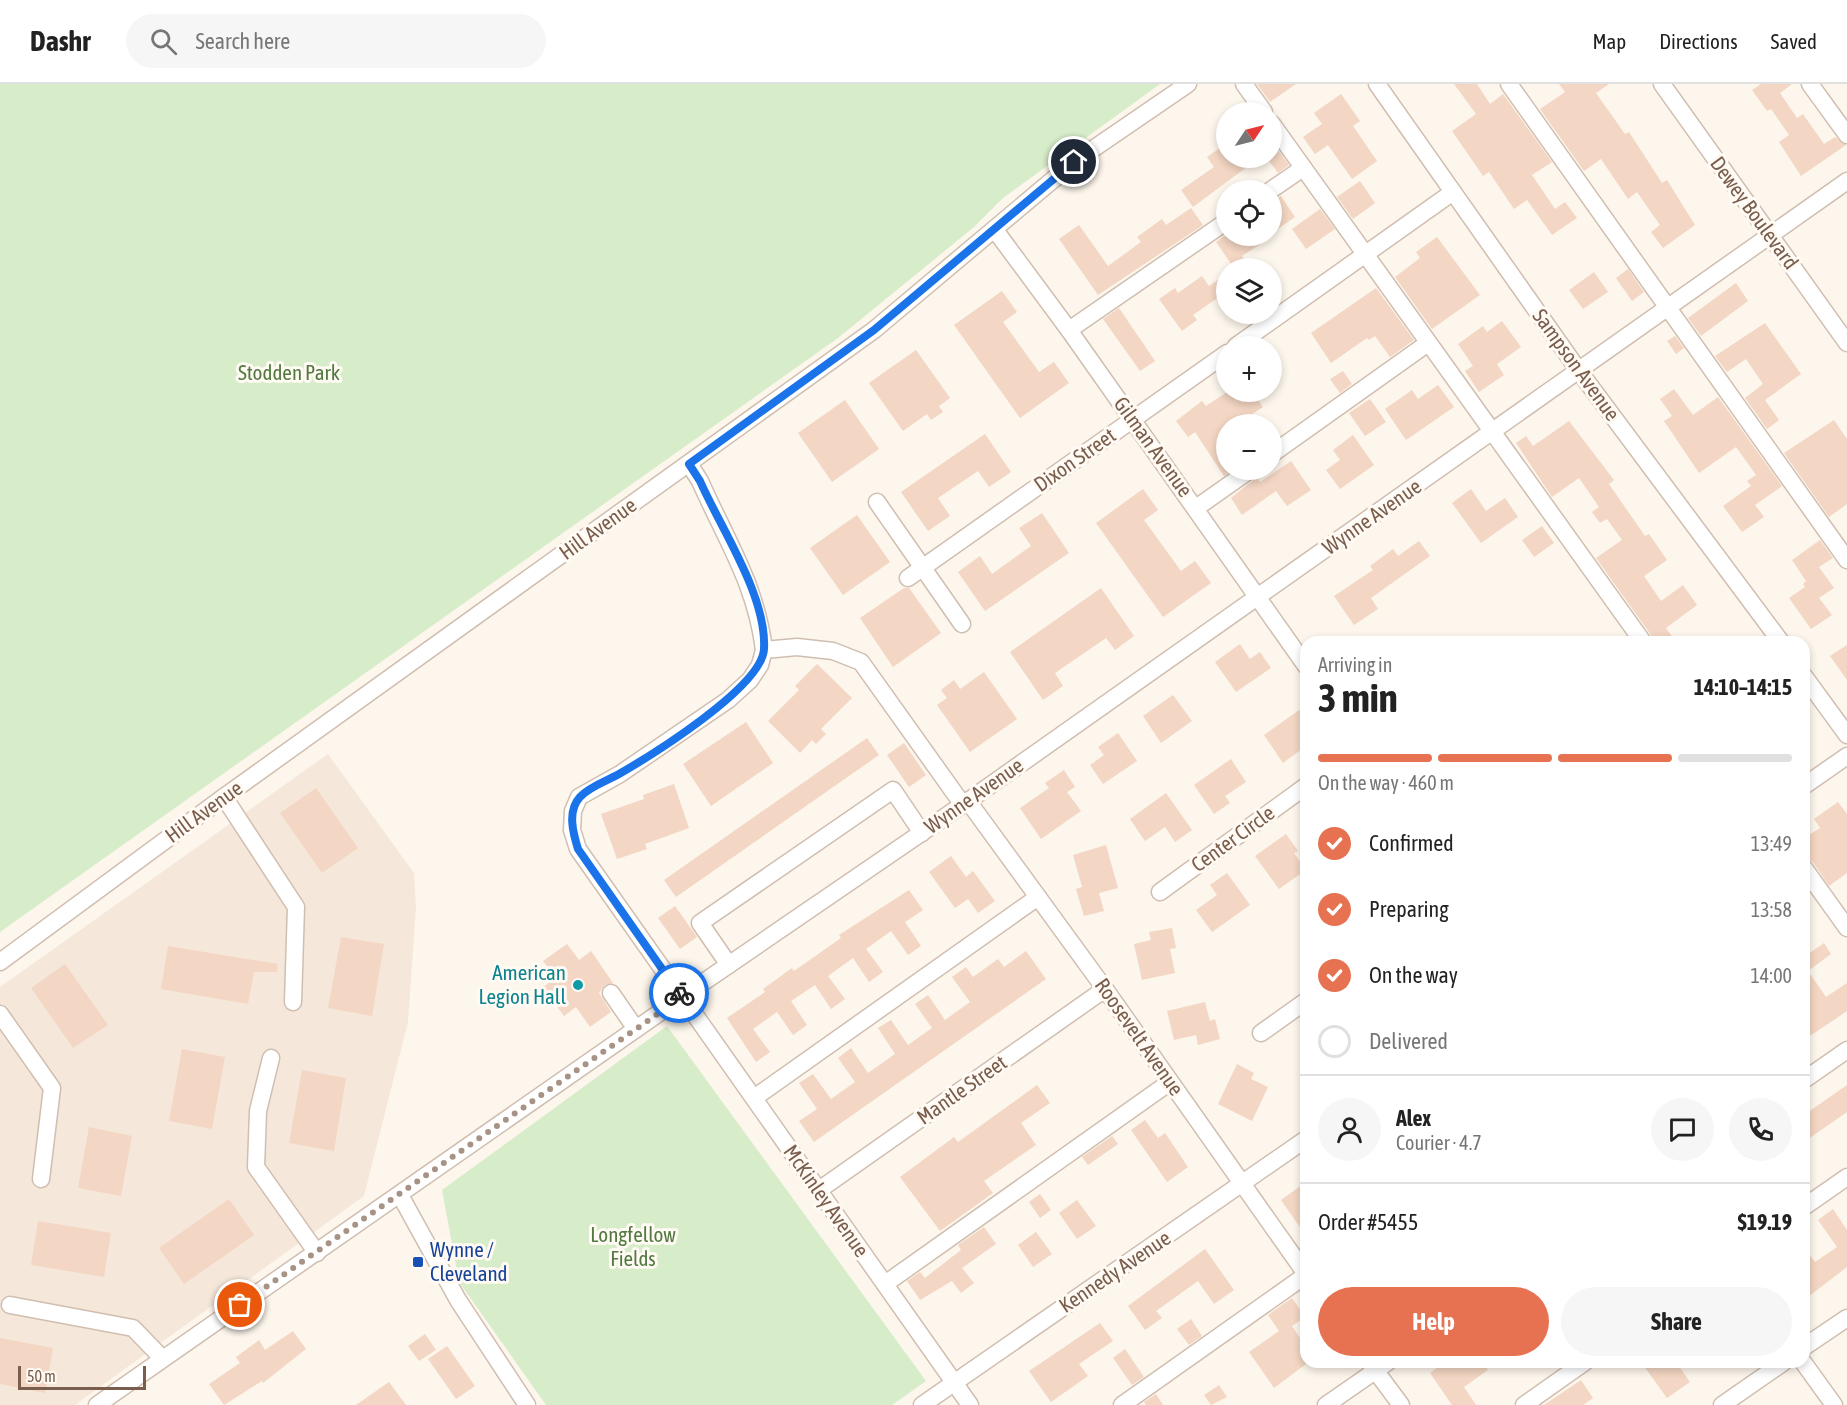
<!DOCTYPE html>
<html lang="en">
<head>
<meta charset="utf-8">
<style>
  body { margin:0; font-family:"Asap Condensed",sans-serif; background:#f6f6f6; color:#222; height:100vh; display:flex; flex-direction:column; font-size:22px; white-space:nowrap }
  * { box-sizing:border-box; margin:0 }
  p { font-size:20px; color:#767676 }
  .icon { flex:none; width:33px; height:33px; fill:none; stroke:currentColor; stroke-width:2; stroke-linecap:round; stroke-linejoin:round }
  .map { position:relative; flex:1; overflow:hidden }
  .drawer { position:absolute; left:1300px; top:552px; width:510px; height:732px; display:flex; flex-direction:column; background:#fff; border-radius:18px; box-shadow:0 3px 9px #0003 }
  .drawer>* { flex:none }
  .needle { width:39px; rotate:55deg }
  .buttons { position:absolute; left:1216px; top:18px; display:grid; gap:12px }
  .buttons a { display:grid; place-items:center; width:66px; height:66px; border-radius:50%; background:#fff; box-shadow:0 3px 9px #0003; font-size:30px }
  .scale { position:absolute; left:18px; bottom:15px; width:128px; box-sizing:border-box; padding-left:6px; border:3px solid #795d4d; border-top:0; font-size:16px; line-height:21px; white-space:nowrap; color:#795d4d; -webkit-text-stroke:4px #fffaf3; paint-order:stroke }
  .pin { position:absolute; display:grid; place-items:center; width:51px; height:51px; color:#fff; margin:-26px; border:3px solid #fff; border-radius:50%; box-shadow:0 2px 6px #0007 }
  .courier { position:absolute; display:grid; place-items:center; width:60px; height:60px; margin:-30px; border:4px solid #1a73e8; border-radius:50%; background:#fff; color:#222; box-shadow:0 2px 8px #0007 }
  .headline em { font-style:normal; font-weight:700 }
  .headline div { display:flex; flex-direction:column-reverse }
  .headline { display:flex; align-items:center; justify-content:space-between; height:102px; padding:0 18px }
  h1 { font-size:39px; font-weight:700; line-height:45px }
  .bar { display:grid; grid-template-columns:repeat(4,1fr); gap:9px 6px; align-content:center; height:72px; padding:0 18px }
  .bar i { height:8px; border-radius:4px; background:#e0e0e0 }
  .bar .active { background:#e67252 }
  .bar p { grid-column:span 4 }
  .line { display:flex; align-items:center; gap:15px; padding:0 18px; border-top:2px solid #e0e0e0 }
  .line div { flex:1 }
  .round { display:grid; place-items:center; flex:none; width:63px; height:63px; border-radius:32px; background:#f6f6f6 }
  ol { padding:0 18px; list-style:none }
  li { display:flex; align-items:center; gap:18px; height:66px }
  li p { margin-inline-start:auto }
  li .icon { padding:6px; border-radius:50%; background:#e67252; color:#fff; stroke-width:4 }
  li:last-child { color:#767676 }
  li i { width:33px; height:33px; border:3px solid #e0e0e0; border-radius:50% }
  .action { display:flex; gap:12px; margin-top:auto; padding:12px 18px }
  .action a { flex:1; height:69px; border-radius:36px; background:#e67252; color:#fff; font-size:24px; font-weight:700; line-height:69px; text-align:center }
  .action a+a { background:#f6f6f6; color:#222 }
  header { display:flex; align-items:center; gap:36px; box-sizing:border-box; height:84px; padding:0 30px; background:#fff; border-bottom:2px solid #e0e0e0 }
  header strong { font-size:28px }
  nav { display:flex; gap:33px; margin-inline-start:auto; font-size:21px }
  .search { width:420px; height:54px; background:#f6f6f6; display:flex; align-items:center; gap:15px; box-sizing:border-box; padding:0 21px; border-radius:33px; color:#767676; font-size:22px }
  .map>svg:first-child { display:block }
  .residential { fill:#f5e8da }
  .green { fill:#d7ecc9 }
  .building { fill:#f3d6c3 }
  .lines { fill:none; stroke-linecap:round; stroke-linejoin:round }
  .minor-casing { stroke:#d0beb0; stroke-width:19 }
  .minor { stroke:#fff; stroke-width:16 }
  .done { stroke:#a79385; stroke-width:6; stroke-dasharray:0 10.8 }
  .route { stroke:#1a73e8; stroke-width:8 }
  .culture-dot { fill:#0f9aa8; stroke:#fffaf3; stroke-width:2 }
  .transit-dot { fill:#1a4fb4; stroke:#fffaf3; stroke-width:2 }
  .labels { text-anchor:middle; stroke-width:6; stroke-linejoin:round; paint-order:stroke }
  .street-label { font-size:21px; fill:#795d4d; stroke:#fffaf3 }
  .park-label { font-size:21px; fill:#527941; stroke:#fffaf3 }
  .culture-label { font-size:21px; fill:#0d838f; stroke:#fffaf3; text-anchor:end }
  .transit-label { font-size:21px; fill:#164399; stroke:#fffaf3; text-anchor:start }
</style>
</head>
<body>
<header>
<strong>Dashr</strong>
<div class="search"><svg class="icon" aria-label="search" viewBox="0 0 24 24"><circle cx="10" cy="10" r="6"/><path d="M15 15l6 6"/></svg>Search here</div>
<nav><a>Map</a><a>Directions</a><a>Saved</a></nav>
</header>
<div class="map">
<svg width="1847" height="1321" viewBox="0 0 1847 1321">
  <rect width="100%" height="100%" fill="#fdf6ec"/>
  <polygon class="residential" points="328,670 414,789 416,823 408,938 364,1112 75,1321 0,1321 0,903"/>
  <g class="green">
    <polygon points="0,0 1160,0 1003,114 974,143 838,254 0,848"/>
    <polygon points="667,942 926,1297 892,1321 546,1321 459,1198 442,1106"/>
  </g>
  <g class="building">
    <polygon points="1257,0 1296,0 1270,18"/>
    <polygon points="1454,0 1477,0 1490,20 1503,10 1552,78 1532,91 1555,125 1565,118 1577,134 1552,151 1527,116 1514,125 1489,88 1483,92 1452,47 1476,30"/>
    <polygon points="1559,0 1609,0 1596,9 1625,50 1629,48 1662,99 1667,96 1695,141 1663,164 1651,148 1660,141 1637,108 1628,115 1601,75 1584,87 1540,25 1565,8"/>
    <polygon points="1761,0 1792,0 1780,9 1797,34 1803,30 1824,60 1835,53 1846,61 1801,92 1779,58 1789,51 1771,25 1767,27 1752,6"/>
    <polygon points="1341,10 1360,37 1353,42 1377,77 1352,95 1328,61 1315,70 1303,53 1322,40 1314,29"/>
    <polygon points="1227,59 1227,74 1259,74 1193,123 1181,106 1214,83 1207,73"/>
    <polygon points="1278,66 1289,81 1278,89 1267,74 1272,74"/>
    <polygon points="1360,97 1375,119 1353,135 1337,113"/>
    <polygon points="1281,112 1295,133 1272,149 1272,118"/>
    <polygon points="1191,124 1203,141 1098,211 1059,155 1079,141 1108,182 1141,158 1137,153 1162,135 1166,141"/>
    <polygon points="1320,125 1335,145 1306,165 1292,145"/>
    <polygon points="1224,152 1273,152 1242,172 1246,179 1238,184 1234,184 1216,158"/>
    <polygon points="1437,153 1480,211 1432,245 1395,193 1420,174 1416,168"/>
    <polygon points="1628,185 1644,208 1632,217 1616,194"/>
    <polygon points="1594,188 1608,208 1583,225 1569,206"/>
    <polygon points="1202,192 1209,202 1218,196 1226,208 1193,231 1197,236 1182,247 1159,215 1175,204 1178,209"/>
    <polygon points="1736,199 1748,217 1701,252 1688,234"/>
    <polygon points="1376,204 1414,256 1390,273 1375,252 1369,256 1367,254 1331,279 1311,249"/>
    <polygon points="1002,207 1017,228 1003,238 1039,288 1054,278 1069,299 1020,334 954,241"/>
    <polygon points="1119,224 1155,277 1140,287 1103,235"/>
    <polygon points="1502,237 1521,263 1497,280 1504,291 1479,308 1465,287 1473,282 1458,260 1483,242 1487,248"/>
    <polygon points="1765,239 1801,290 1765,316 1779,336 1767,345 1745,314 1763,300 1746,275 1727,288 1715,272"/>
    <polygon points="1675,252 1684,264 1676,270 1667,257"/>
    <polygon points="916,266 950,314 939,322 943,328 931,336 927,330 903,347 869,299"/>
    <polygon points="1343,287 1352,300 1340,309 1330,295"/>
    <polygon points="1438,301 1454,323 1406,356 1385,325 1412,306 1418,315"/>
    <polygon points="1674,305 1693,331 1718,313 1782,402 1755,421 1764,433 1742,448 1723,422 1751,402 1747,397 1756,391 1736,363 1699,389 1664,337 1672,332 1660,315"/>
    <polygon points="1227,308 1252,308 1263,323 1237,340 1227,340 1227,386 1232,386 1224,392 1195,348 1188,353 1176,337 1202,317 1206,322"/>
    <polygon points="1370,315 1386,338 1365,352 1349,329"/>
    <polygon points="845,316 879,365 832,398 798,349"/>
    <polygon points="1834,336 1847,355 1847,420 1829,433 1784,369"/>
    <polygon points="1569,337 1614,396 1609,400 1645,452 1649,450 1667,476 1644,492 1661,517 1683,501 1697,521 1666,544 1676,558 1656,558 1596,474 1622,456 1607,435 1600,439 1592,428 1599,423 1579,394 1552,413 1516,359 1526,352 1533,362"/>
    <polygon points="985,350 1011,388 989,403 978,387 938,414 950,432 928,447 901,408"/>
    <polygon points="1353,351 1374,381 1340,405 1326,386 1340,376 1333,366"/>
    <polygon points="1291,377 1311,406 1287,422 1276,407 1242,431 1231,414 1257,393 1260,398"/>
    <polygon points="1143,405 1158,426 1144,436 1181,487 1195,477 1211,499 1163,533 1096,439"/>
    <polygon points="1471,405 1486,427 1505,414 1518,433 1481,459 1452,419"/>
    <polygon points="1042,429 1069,469 985,527 958,488 980,472 992,490 1031,462 1019,444"/>
    <polygon points="857,431 890,478 843,511 810,464"/>
    <polygon points="1542,442 1554,459 1534,473 1522,456"/>
    <polygon points="1820,456 1833,474 1819,483 1834,504 1819,514 1832,531 1811,545 1789,514 1805,503 1803,500 1806,497 1792,476"/>
    <polygon points="1419,457 1430,472 1371,514 1378,525 1354,541 1334,512 1373,486 1370,482 1393,465 1398,472"/>
    <polygon points="904,504 909,504 941,549 893,583 860,534"/>
    <polygon points="1101,504 1134,552 1115,566 1106,554 1055,589 1063,602 1043,616 1010,568"/>
    <polygon points="1240,560 1250,575 1260,568 1271,584 1236,608 1215,578"/>
    <polygon points="1847,561 1847,596 1830,572"/>
    <polygon points="817,580 852,614 821,645 826,650 816,660 812,656 800,669 768,637 799,606 795,602"/>
    <polygon points="984,588 1017,635 970,668 937,621 947,614 941,606 954,596 960,605"/>
    <polygon points="1173,611 1192,637 1161,659 1143,632"/>
    <polygon points="1299,626 1306,637 1306,662 1283,679 1264,651"/>
    <polygon points="746,638 773,679 711,722 683,680"/>
    <polygon points="1118,649 1137,677 1103,700 1090,681 1104,671 1098,663"/>
    <polygon points="867,654 879,671 676,813 664,796"/>
    <polygon points="904,659 926,691 909,703 887,671"/>
    <polygon points="1231,675 1246,698 1225,712 1230,719 1214,730 1194,701"/>
    <polygon points="1064,686 1075,703 1067,708 1081,727 1041,755 1020,724 1049,704 1045,699"/>
    <polygon points="674,700 689,744 645,760 647,765 617,775 601,730 644,715 643,711"/>
    <polygon points="316,704 358,764 322,789 280,729"/>
    <polygon points="1166,709 1192,746 1175,758 1165,743 1145,757 1130,735"/>
    <polygon points="1838,718 1847,730 1847,789 1829,802 1813,778 1804,774 1804,754 1820,744 1814,735"/>
    <polygon points="1286,750 1298,767 1294,769 1306,786 1279,805 1255,772"/>
    <polygon points="1106,761 1118,804 1099,809 1104,827 1084,832 1076,805 1082,803 1073,771"/>
    <polygon points="951,772 966,793 973,787 995,817 978,829 968,815 955,824 929,788"/>
    <polygon points="1227,789 1250,821 1212,848 1196,826 1217,811 1210,801"/>
    <polygon points="909,806 923,826 905,838 921,862 908,871 891,847 866,865 883,888 869,898 853,874 828,892 845,915 831,925 815,901 791,917 807,941 793,951 777,928 753,945 770,968 756,978 727,934 765,908 763,905 792,884 794,887 841,854 839,851"/>
    <polygon points="675,822 697,853 680,865 658,834"/>
    <polygon points="1172,844 1176,864 1170,865 1175,889 1142,896 1134,860 1151,856 1149,848"/>
    <polygon points="341,853 384,860 372,932 328,924"/>
    <polygon points="1824,859 1831,870 1808,887 1826,913 1847,899 1847,927 1804,956 1804,873"/>
    <polygon points="567,860 579,876 591,867 613,899 605,901 599,909 611,928 590,943 576,923 564,932 543,903 556,894 543,877"/>
    <polygon points="168,862 278,880 277,888 254,888 248,920 161,905"/>
    <polygon points="1026,867 1046,895 814,1058 799,1037 817,1025 799,999 813,990 831,1015 855,998 838,974 851,964 868,989 895,970 878,944 891,936 908,961 932,944 915,920 928,911 945,936 970,918 952,893 966,883 973,893 998,875 1004,883"/>
    <polygon points="65,880 108,941 73,964 31,904"/>
    <polygon points="1205,918 1210,937 1215,935 1220,955 1198,961 1196,951 1174,956 1167,927"/>
    <polygon points="182,965 225,973 212,1045 169,1037"/>
    <polygon points="1237,980 1254,989 1251,995 1268,1003 1252,1037 1218,1020"/>
    <polygon points="302,986 346,994 334,1067 289,1059"/>
    <polygon points="1037,1001 1050,1019 1021,1039 1036,1061 984,1097 993,1109 940,1147 900,1093 954,1053 958,1058"/>
    <polygon points="1847,1001 1847,1028 1804,1058 1804,1031"/>
    <polygon points="1145,1036 1158,1054 1165,1049 1188,1083 1167,1098 1131,1046"/>
    <polygon points="89,1043 132,1052 121,1112 78,1104"/>
    <polygon points="1112,1052 1118,1060 1088,1081 1082,1073"/>
    <polygon points="1306,1098 1306,1152 1281,1116"/>
    <polygon points="1040,1110 1051,1126 1040,1134 1029,1118"/>
    <polygon points="229,1115 254,1151 184,1200 159,1164"/>
    <polygon points="1077,1116 1096,1142 1077,1155 1059,1129"/>
    <polygon points="1833,1125 1847,1146 1847,1183 1804,1216 1804,1163 1815,1178 1837,1163 1818,1136"/>
    <polygon points="38,1137 111,1149 104,1193 31,1181"/>
    <polygon points="984,1143 996,1160 962,1184 974,1199 961,1209 952,1197 920,1216 907,1197 920,1188 925,1194 961,1166 958,1161"/>
    <polygon points="1036,1148 1052,1170 1033,1183 1018,1161"/>
    <polygon points="1205,1165 1234,1206 1214,1220 1198,1197 1156,1227 1162,1234 1145,1246 1128,1222"/>
    <polygon points="1292,1214 1305,1233 1292,1242 1306,1263 1306,1280 1274,1304 1249,1268 1279,1247 1268,1231"/>
    <polygon points="1191,1235 1202,1252 1189,1261 1177,1245"/>
    <polygon points="1100,1239 1113,1257 1079,1280 1088,1292 1051,1318 1029,1287"/>
    <polygon points="293,1247 306,1265 263,1299 262,1297 224,1321 209,1300 240,1279 236,1273 259,1256 265,1266"/>
    <polygon points="425,1250 436,1266 419,1277 408,1262"/>
    <polygon points="0,1254 53,1264 45,1309 0,1300"/>
    <polygon points="447,1262 475,1302 456,1315 428,1275"/>
    <polygon points="1125,1265 1144,1293 1132,1301 1113,1274"/>
    <polygon points="1445,1278 1482,1278 1488,1286 1464,1303 1476,1321 1452,1321 1430,1289"/>
    <polygon points="1641,1278 1676,1278 1690,1298 1667,1314"/>
    <polygon points="1581,1296 1593,1314 1583,1321 1544,1321"/>
    <polygon points="389,1298 406,1321 356,1321"/>
    <polygon points="1219,1301 1227,1313 1211,1321 1204,1311"/>
    <polygon points="1156,1310 1163,1321 1146,1321 1144,1318"/>
  </g>
  <g class="lines">
    <defs>
      <g id="minor">
        <polyline points="1244,0 1264,28"/>
        <polyline points="1377,0 1579,287 1781,558"/>
        <polyline points="1509,0 1847,476"/>
        <polyline points="1662,0 1847,259"/>
        <polyline points="1810,0 1847,51"/>
        <polyline points="1272,40 1643,558"/>
        <polyline points="1271,106 1303,84"/>
        <polyline points="995,146 1069,246 1306,582"/>
        <polyline points="1069,246 1227,137"/>
        <polyline points="1236,262 1453,108"/>
        <polyline points="1272,370 1428,259"/>
        <path d="M689,380L700,397C726,456 756,500 764,566"/>
        <polyline points="877,418 962,540"/>
        <polyline points="1196,424 1250,386"/>
        <polyline points="908,494 1227,269"/>
        <polyline points="1804,592 1847,651"/>
        <polyline points="1804,702 1847,672"/>
        <polyline points="224,713 296,823 293,918"/>
        <polyline points="968,717 1105,905 1306,1190"/>
        <polyline points="963,721 861,578 833,567 797,563 764,566 760,581 750,596 728,616 620,690 579,713 573,727 572,746 578,765 970,1321"/>
        <polyline points="1804,784 1847,844"/>
        <polyline points="1160,808 1306,702"/>
        <polyline points="0,878 224,713 874,246 1074,78 1188,0"/>
        <polyline points="729,881 700,839 893,706 922,749"/>
        <polyline points="611,909 636,945"/>
        <polyline points="0,930 52,1004 41,1095"/>
        <polyline points="1261,949 1306,917"/>
        <polyline points="271,974 258,1027 256,1083 317,1169"/>
        <polyline points="1804,996 1847,966"/>
        <polyline points="754,1014 1038,813"/>
        <polyline points="819,1106 1105,905"/>
        <polyline points="400,1111 458,1216 527,1321"/>
        <polyline points="1804,1123 1847,1093"/>
        <polyline points="885,1200 1170,998"/>
        <polyline points="10,1221 133,1244 162,1274"/>
        <polyline points="1804,1263 1847,1234"/>
        <polyline points="1369,1278 1401,1321"/>
        <polyline points="1803,1278 1834,1321"/>
        <polyline points="97,1321 692,906 968,717 1847,97"/>
        <polyline points="922,1321 1306,1055"/>
        <polyline points="1122,1321 1306,1191"/>
        <polyline points="1326,1321 1388,1278"/>
        <polyline points="1524,1321 1585,1278"/>
        <polyline points="1722,1321 1784,1278"/>
      </g>
    </defs>
    <use href="#minor" class="minor-casing"/>
    <use href="#minor" class="minor"/>
  </g>
  <g class="lines">
    <polyline class="done" points="240,1221 682,913 679,909"/>
    <path class="route" d="M679,909L578,765C573,749 567,727 580,713C590,702 607,697 619,690C652,671 762,603 764,565C767,512 721,445 700,397L689,380L874,246L1074,78"/>
  </g>
  <circle class="culture-dot" cx="578" cy="901" r="6"/>
  <rect class="transit-dot" x="412" y="1172" width="12" height="12" rx="3"/>
  <g class="labels">
    <g class="street-label">
      <text transform="translate(1754 129) rotate(54)" y="7">Dewey Boulevard</text>
      <text transform="translate(1576 281) rotate(54)" y="7">Sampson Avenue</text>
      <text transform="translate(1153 363) rotate(54)" y="7">Gilman Avenue</text>
      <text transform="translate(1075 376) rotate(-35)" y="7">Dixon Street</text>
      <text transform="translate(1372 433) rotate(-35)" y="7">Wynne Avenue</text>
      <text transform="translate(598 445) rotate(-36)" y="7">Hill Avenue</text>
      <text transform="translate(974 712) rotate(-35)" y="7">Wynne Avenue</text>
      <text transform="translate(204 728) rotate(-36)" y="7">Hill Avenue</text>
      <text transform="translate(1233 755) rotate(-36)" y="7">Center Circle</text>
      <text transform="translate(1139 953) rotate(55)" y="7">Roosevelt Avenue</text>
      <text transform="translate(962 1006) rotate(-35)" y="7">Mantle Street</text>
      <text transform="translate(826 1117) rotate(55)" y="7">McKinley Avenue</text>
      <text transform="translate(1115 1188) rotate(-34)" y="7">Kennedy Avenue</text>
    </g>
    <g class="park-label">
      <text x="289" y="296">Stodden Park</text>
      <text x="633" y="1158">Longfellow<tspan x="633" dy="24">Fields</tspan></text>
    </g>
    <g class="culture-label">
      <text x="566" y="896">American<tspan x="566" dy="24">Legion Hall</tspan></text>
    </g>
    <g class="transit-label">
      <text x="430" y="1173">Wynne /<tspan x="430" dy="24">Cleveland</tspan></text>
    </g>
  </g>
</svg>
<div class="buttons">
<a><svg class="needle" viewBox="-14 -14 28 28"><path d="M0-13l5 13h-10z" fill="#e53935"/><path d="M0 13l5-13h-10z" fill="#767676"/></svg></a>
<a><svg class="icon" aria-label="locate" viewBox="0 0 24 24"><circle cx="12" cy="12" r="6"/><path d="M12 2v4M12 18v4M2 12h4M18 12h4"/></svg></a>
<a><svg class="icon" aria-label="layers" viewBox="0 0 24 24"><path d="M12 4l9 5-9 5-9-5zM3 14l9 5 9-5"/></svg></a>
<a>+</a>
<a>−</a>
</div>
<div class="scale">50 m</div>
<div class="pin" style="left:240px;top:1221px;background:#ea580c"><svg class="icon" aria-label="bag" viewBox="0 0 24 24"><path d="M5 8h14l-1 12H6zM9 8a3 3 0 0 1 6 0"/></svg></div>
<div class="pin" style="left:1074px;top:78px;background:#1f2937"><svg class="icon" aria-label="home" viewBox="0 0 24 24"><path d="M3 11l9-7 9 7M6 9v11h12V9"/></svg></div>
<div class="courier" style="left:679px;top:909px"><svg class="icon" aria-label="bike" viewBox="0 0 24 24"><circle cx="6" cy="16" r="4"/><circle cx="18" cy="16" r="4"/><path d="M6 16l4-8h5l3 8M10 8l3 8H6M13 5h3"/></svg></div>
<section class="drawer">
<div class="headline"><div><h1>3 min</h1><p>Arriving in</p></div><em>14:10–14:15</em></div>
<div class="bar"><i class="active"></i><i class="active"></i><i class="active"></i><i></i><p>On the way · 460 m</p></div>
<ol>
<li><svg class="icon" aria-label="check" viewBox="0 0 24 24"><path d="M5 12l5 5 9-10"/></svg>Confirmed<p>13:49</p></li>
<li><svg class="icon" aria-label="check" viewBox="0 0 24 24"><path d="M5 12l5 5 9-10"/></svg>Preparing<p>13:58</p></li>
<li><svg class="icon" aria-label="check" viewBox="0 0 24 24"><path d="M5 12l5 5 9-10"/></svg>On the way<p>14:00</p></li>
<li><i></i>Delivered</li>
</ol>
<div class="line" style="height:108px"><a class="round"><svg class="icon" aria-label="person" viewBox="0 0 24 24"><circle cx="12" cy="8" r="4"/><path d="M4 21q1-7 8-7t8 7"/></svg></a><div><b>Alex</b><p>Courier · 4.7</p></div><a class="round"><svg class="icon" aria-label="chat" viewBox="0 0 24 24"><path d="M4 5h16v11H9l-5 4z"/></svg></a><a class="round"><svg class="icon" aria-label="phone" viewBox="0 0 24 24"><path d="M5 4h4l2 5-3 2q2 4 5 5l2-3 5 2v4C11 20 4 13 5 4z"/></svg></a></div>
<div class="line" style="height:78px"><div>Order #5455</div><b>$19.19</b></div>
<div class="action"><a>Help</a><a>Share</a></div>
</section>
</div>
</body>
</html>
